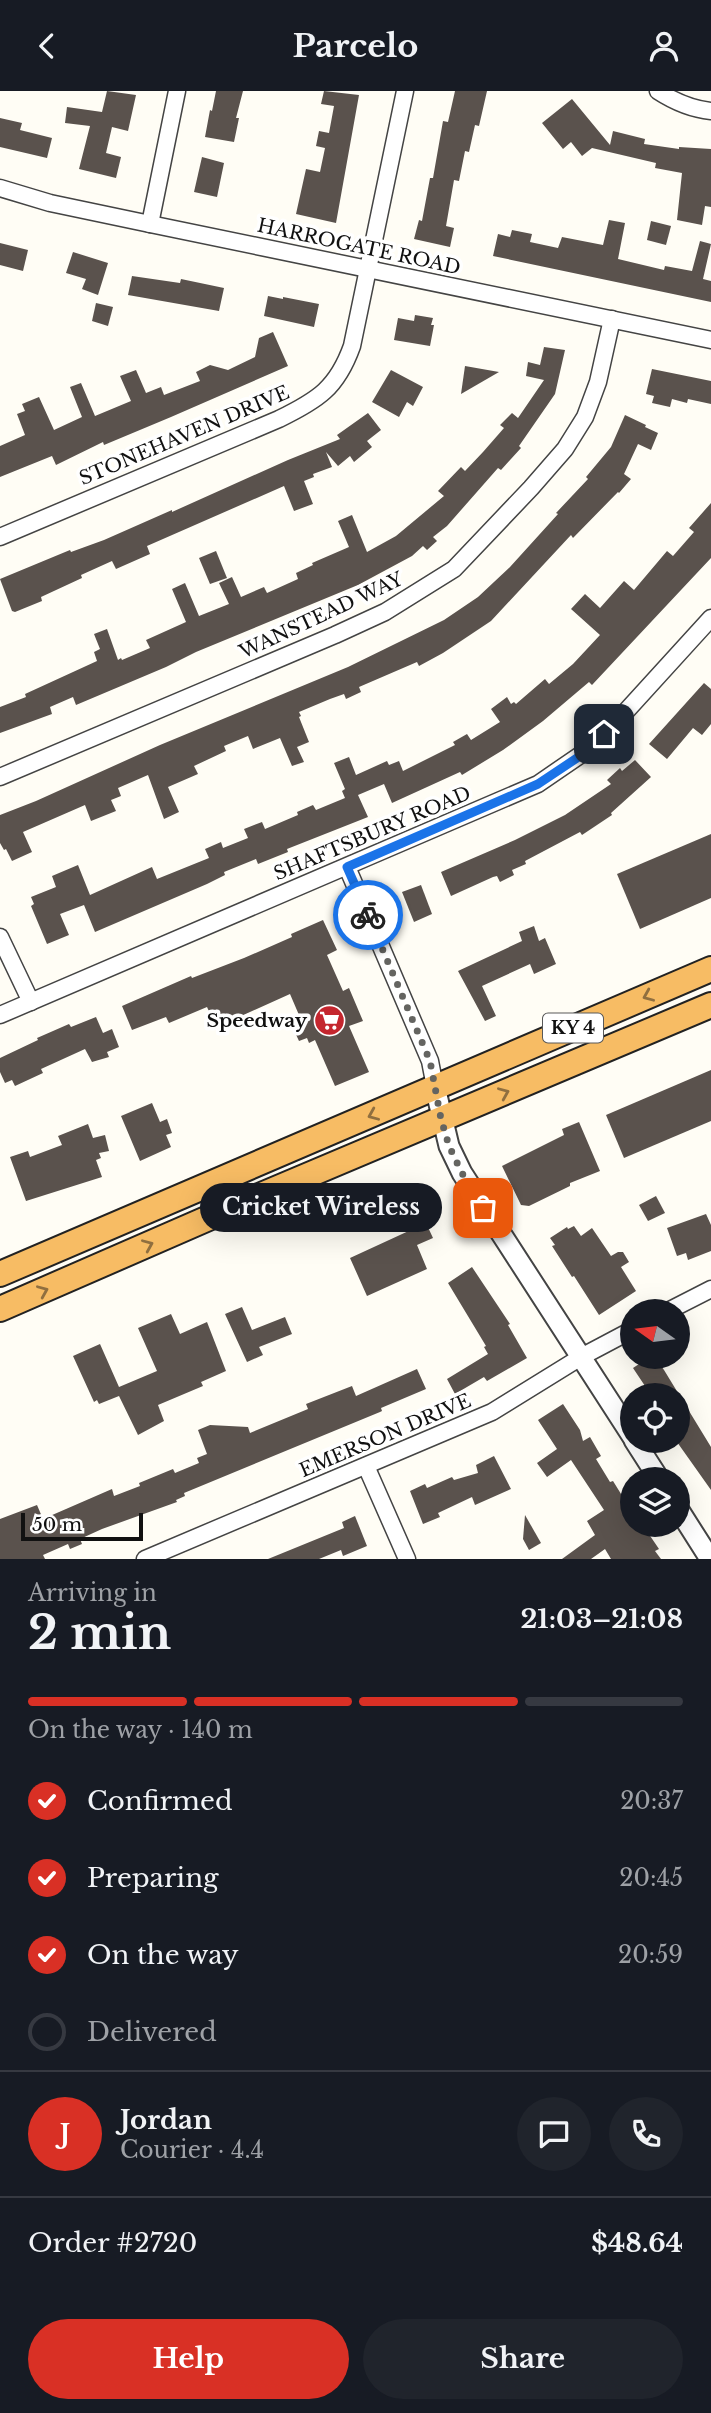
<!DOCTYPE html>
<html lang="en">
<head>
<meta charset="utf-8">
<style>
  body { margin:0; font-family:"Libre Baskerville",serif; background:#20242c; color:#f1f3f6; height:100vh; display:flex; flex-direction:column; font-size:26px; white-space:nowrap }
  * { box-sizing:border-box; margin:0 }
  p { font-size:23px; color:#9ea1a6 }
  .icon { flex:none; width:38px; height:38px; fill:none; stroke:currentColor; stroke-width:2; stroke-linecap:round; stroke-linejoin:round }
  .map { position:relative; height:1468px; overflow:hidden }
  .side { display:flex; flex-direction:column; background:#171b24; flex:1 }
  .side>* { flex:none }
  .needle { width:46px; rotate:284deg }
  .controls { position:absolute; left:620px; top:1208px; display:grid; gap:14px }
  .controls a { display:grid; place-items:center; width:70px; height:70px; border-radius:50%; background:#171b24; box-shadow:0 7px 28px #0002; font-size:35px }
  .scale { position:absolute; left:21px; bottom:18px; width:122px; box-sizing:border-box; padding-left:7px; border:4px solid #111; border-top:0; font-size:19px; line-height:24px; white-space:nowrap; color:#111; -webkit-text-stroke:5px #fff; paint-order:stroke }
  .pin { position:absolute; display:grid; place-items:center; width:60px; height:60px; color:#fff; margin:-30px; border-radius:14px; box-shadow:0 4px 10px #0006 }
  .courier { position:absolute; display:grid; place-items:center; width:70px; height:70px; margin:-35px; border:5px solid #1a73e8; border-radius:50%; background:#fff; color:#222; box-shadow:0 2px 9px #0007 }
  .bubble { position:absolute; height:49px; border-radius:24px; background:#171b24; box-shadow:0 7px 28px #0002; font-size:23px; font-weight:700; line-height:49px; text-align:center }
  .headline em { font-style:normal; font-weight:700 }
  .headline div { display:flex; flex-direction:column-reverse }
  .headline { display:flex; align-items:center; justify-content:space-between; height:119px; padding:0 28px }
  h1 { font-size:46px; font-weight:700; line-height:52px }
  .bar { display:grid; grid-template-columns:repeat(4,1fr); gap:10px 7px; align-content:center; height:84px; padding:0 28px }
  .bar i { height:9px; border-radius:5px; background:#363941 }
  .bar .current { background:#d93025 }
  .bar p { grid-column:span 4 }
  .line { display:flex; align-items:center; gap:18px; padding:0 28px; border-top:2px solid #363941 }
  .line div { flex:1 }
  .round { display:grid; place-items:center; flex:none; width:74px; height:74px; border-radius:37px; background:#20242c }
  ol { padding:0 28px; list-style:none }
  li { display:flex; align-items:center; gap:21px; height:77px }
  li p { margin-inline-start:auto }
  li .icon { padding:7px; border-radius:50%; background:#d93025; color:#fff; stroke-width:4 }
  li:last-child { color:#9ea1a6 }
  li i { width:38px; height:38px; border:4px solid #363941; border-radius:50% }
  .primary-button { display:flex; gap:14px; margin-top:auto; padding:14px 28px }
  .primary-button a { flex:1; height:80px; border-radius:42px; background:#d93025; color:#fff; font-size:28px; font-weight:700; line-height:80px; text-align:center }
  .primary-button a+a { background:#20242c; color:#f1f3f6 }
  header { display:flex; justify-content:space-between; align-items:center; height:91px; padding:0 28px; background:#171b24; font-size:32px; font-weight:700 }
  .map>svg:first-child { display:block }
  .building { fill:#5a524d }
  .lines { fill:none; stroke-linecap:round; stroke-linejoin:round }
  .minor-casing { stroke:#444; stroke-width:19 }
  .tertiary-casing { stroke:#444; stroke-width:23 }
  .trunk-casing { stroke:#222; stroke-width:28 }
  .minor { stroke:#fff; stroke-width:16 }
  .tertiary { stroke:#fff; stroke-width:19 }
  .trunk { stroke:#f7bc64; stroke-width:24 }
  .oneway { stroke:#906f3f }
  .done { stroke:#646461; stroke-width:7; stroke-dasharray:0 12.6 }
  .route { stroke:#1a73e8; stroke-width:9 }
  .labels { text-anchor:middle; stroke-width:7; stroke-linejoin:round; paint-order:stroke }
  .shield { fill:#fff; stroke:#585858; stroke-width:2 }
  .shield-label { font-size:18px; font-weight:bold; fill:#111 }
  .street-label { font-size:19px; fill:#111; stroke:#fff }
  .poi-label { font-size:19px; font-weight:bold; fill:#111; stroke:#fff; text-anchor:end }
</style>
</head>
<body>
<header><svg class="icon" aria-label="back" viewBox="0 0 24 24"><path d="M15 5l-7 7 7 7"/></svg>Parcelo<svg class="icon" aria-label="person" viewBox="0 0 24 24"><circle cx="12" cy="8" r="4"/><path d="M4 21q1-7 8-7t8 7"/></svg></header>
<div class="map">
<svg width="711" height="1468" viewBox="0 0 711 1468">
  <rect width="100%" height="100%" fill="#fffdf5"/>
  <g class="building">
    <polygon points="107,0 136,4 128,40 112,36 106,62 121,66 116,87 79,78 90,35 65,32 67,16 102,21"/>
    <polygon points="216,0 243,0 236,27 239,27 234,51 205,46 210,19 212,20"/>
    <polygon points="324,0 359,4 336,132 296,123 306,78 320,81 325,57 316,55 319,40 329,42 334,15 321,13"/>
    <polygon points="455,0 487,0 479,35 475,34 469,61 465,60 459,90 454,89 446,135 454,137 450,156 414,148 419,129 422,130 430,87 433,87 443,30 448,31"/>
    <polygon points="572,8 610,54 613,40 645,48 644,53 679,58 679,56 711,58 711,116 705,115 702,134 677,129 682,82 655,77 656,72 592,57 582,65 571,51 563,58 542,32"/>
    <polygon points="0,27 22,32 20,39 52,47 47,67 0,56"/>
    <polygon points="202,66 224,72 217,106 194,101"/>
    <polygon points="609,129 625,132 618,168 664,179 665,175 692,180 700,150 711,153 703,188 711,190 711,211 493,165 498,143 510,146 512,139 532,143 530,151 558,157 562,146 603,154"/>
    <polygon points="651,130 671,135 666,154 647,149"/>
    <polygon points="0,152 28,159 23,180 0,174"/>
    <polygon points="73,161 108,172 98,204 82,198 86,188 66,182"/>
    <polygon points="132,185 180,192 181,188 224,197 219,220 128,204"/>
    <polygon points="268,205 283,208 283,206 319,213 314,236 264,225"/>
    <polygon points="96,212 113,216 108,235 92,230"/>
    <polygon points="415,224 433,227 431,234 434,234 430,255 394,249 398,227 414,230"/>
    <polygon points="273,241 288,275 171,326 104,354 103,351 56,374 52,365 0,386 0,355 25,344 17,323 25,320 22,313 39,306 54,339 82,326 70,296 81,292 95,325 131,310 120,285 136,279 146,302 161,296 164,304 200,290 196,281 210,274 228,279 255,266 259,247"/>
    <polygon points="544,256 565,259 555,303 519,355 521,357 501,379 498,377 447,435 433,446 437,450 427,459 423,455 412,465 358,494 196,561 166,576 76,614 73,606 50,616 52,623 0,642 0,616 26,606 25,603 97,570 94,561 100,558 94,543 107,538 118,569 121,567 122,569 150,557 146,549 186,531 172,498 185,492 199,525 229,513 219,492 232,486 241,506 264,496 267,502 298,488 296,482 313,474 312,472 349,456 338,430 352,424 367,461 396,445 444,405 438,400 461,376 465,380 483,361 504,337 500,334 512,322 518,327 544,289 526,285 528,271 540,274"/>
    <polygon points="465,275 499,281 461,303"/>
    <polygon points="652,278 711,290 711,313 688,308 687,312 672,308 670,316 652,312 654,305 646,303"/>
    <polygon points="391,279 423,296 413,315 407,311 399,326 372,311"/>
    <polygon points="368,322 381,339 367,350 372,356 354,371 350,365 338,375 326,361 332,376 313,383 314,386 304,390 313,413 294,420 284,395 147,455 150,463 116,478 112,470 81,484 82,487 41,506 42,510 15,521 12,520 0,488 70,459 71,461 104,449 172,419 172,421 288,369 340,348 337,344"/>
    <polygon points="625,324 646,334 645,336 658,342 651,359 638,353 624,383 631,388 619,402 618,401 573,447 571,444 491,530 443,562 419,575 417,571 359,596 361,601 346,608 344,603 330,608 299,621 301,625 299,626 309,651 297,656 304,671 292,675 280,647 253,658 248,645 224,655 226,660 194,675 198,683 168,696 179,721 164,728 148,684 118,697 121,705 111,709 116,720 91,730 85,714 23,741 32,761 12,770 6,758 4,759 0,752 0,724 36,710 160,654 348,576 444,529 478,506 510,476 558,423 556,422 588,388 586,386 611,356"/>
    <polygon points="711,412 711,467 592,594 589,591 543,630 503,659 462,684 460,681 392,712 384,693 358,704 368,726 287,758 288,761 258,773 256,768 224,781 225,784 207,793 95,841 84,814 60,823 69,844 47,853 31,815 34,813 31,806 56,796 52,785 78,774 90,804 152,776 157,788 209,767 205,758 221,751 223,757 248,747 244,738 262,731 265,738 298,724 297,721 313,714 316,719 345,707 342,700 345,698 334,672 349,666 356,684 387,670 389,674 399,670 403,680 455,654 453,651 467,643 471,649 500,631 491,618 507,606 511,613 514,611 516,613 545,588 549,593 573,573 600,544 571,518 585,503 600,517 624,490 634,499 667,460 673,465 694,441 689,437"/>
    <polygon points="216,460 227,487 210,493 199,467"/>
    <polygon points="704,592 711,598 711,633 702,644 693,637 667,668 649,653"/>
    <polygon points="635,669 651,686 611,722 612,724 582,744 580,741 525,770 526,773 512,779 514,784 500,791 497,785 493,786 451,805 441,781 515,749 565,724 611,693 607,689 620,677 622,680"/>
    <polygon points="711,743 711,807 640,838 617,783"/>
    <polygon points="421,794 432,823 414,831 402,801"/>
    <polygon points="323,829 337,859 327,864 343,900 349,897 363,930 349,935 369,981 335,995 315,949 309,952 307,947 299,950 292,935 302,931 290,903 239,926 242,931 219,942 207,916 169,932 166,926 132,939 122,915 191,885 192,887 244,867 292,846 291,843"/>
    <polygon points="534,835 539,850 545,847 556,873 534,883 530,873 482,895 496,925 485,930 458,880 522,850 519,841"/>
    <polygon points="96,926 103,942 112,938 119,956 107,961 109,966 92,971 85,958 41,978 43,982 15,995 12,989 5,992 0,981 0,967 38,949 37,947 69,933 71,936"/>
    <polygon points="711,979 711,1030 624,1067 606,1024"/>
    <polygon points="152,1012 160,1031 167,1028 172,1042 166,1044 171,1056 140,1070 121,1025"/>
    <polygon points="579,1031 600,1080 570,1092 570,1095 529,1115 521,1114 502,1075 564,1044 562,1038"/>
    <polygon points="88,1033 93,1047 105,1044 109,1060 99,1062 101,1067 96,1069 102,1086 26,1110 10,1066 28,1060 30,1066 62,1054 58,1045"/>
    <polygon points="656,1105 665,1122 648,1130 639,1114"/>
    <polygon points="706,1123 711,1134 711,1160 688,1169 686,1162 677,1165 667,1137"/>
    <polygon points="426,1132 433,1147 417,1154 427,1178 367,1205 350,1167"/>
    <polygon points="574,1135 581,1145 592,1137 611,1165 618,1161 623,1161 629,1171 621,1176 636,1200 599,1224 574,1185 572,1186 552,1155 555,1154 550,1147 567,1136 568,1138"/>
    <polygon points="472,1176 510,1233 508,1234 527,1267 487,1290 484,1286 455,1303 447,1288 488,1263 484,1256 486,1255 448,1192"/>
    <polygon points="242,1216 252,1239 285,1226 292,1243 259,1256 263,1264 247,1271 225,1223"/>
    <polygon points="171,1223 180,1243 207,1231 226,1280 201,1291 203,1295 158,1314 164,1330 138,1344 119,1305 99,1313 97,1309 94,1311 73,1265 100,1253 119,1296 157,1280 138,1237"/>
    <polygon points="651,1265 654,1265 664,1279 711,1356 711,1399 677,1351 677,1304 651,1304 633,1277"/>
    <polygon points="417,1278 426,1298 381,1317 382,1320 380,1321 184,1402 185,1405 176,1409 177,1411 102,1438 80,1448 82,1453 70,1458 68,1453 43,1464 45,1468 0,1468 0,1428 37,1414 43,1428 112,1398 114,1405 140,1395 139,1392 173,1378 175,1382 199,1372 197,1367 207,1363 198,1339 210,1334 248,1336 250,1342 308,1318 306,1313 352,1295 356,1305"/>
    <polygon points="563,1313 580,1339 583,1350 590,1346 601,1365 596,1368 610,1391 613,1390 626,1411 632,1408 632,1433 642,1433 659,1458 655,1460 661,1468 611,1468 605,1458 591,1468 562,1468 595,1444 587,1430 604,1419 571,1369 547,1386 537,1372 557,1358 538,1329"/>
    <polygon points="494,1365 511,1398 475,1414 472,1406 438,1422 440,1426 423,1433 410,1400 425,1393 427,1397 452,1386 454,1389 478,1382 476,1374"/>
    <polygon points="525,1424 541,1452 529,1459 523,1448"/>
    <polygon points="355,1425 367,1455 343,1465 341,1459 319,1468 268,1468 344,1437 342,1431"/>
  </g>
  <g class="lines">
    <defs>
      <g id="minor">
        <path d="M658,0C675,11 691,18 711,20"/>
        <polyline points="0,97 50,112 150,133 711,249"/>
        <polyline points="150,133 177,0"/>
        <path d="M0,446L279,328C318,309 337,297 352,255L405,0"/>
        <polyline points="0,686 335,544 385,521 454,478 531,397 565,358 585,326 598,291 612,228"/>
        <polyline points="347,776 430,970 435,996"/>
        <polyline points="0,846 31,911"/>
        <polyline points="0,924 538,693 589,658 619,628 711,527"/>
        <polyline points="668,1220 711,1198"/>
        <polyline points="366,1375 407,1468"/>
        <polyline points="145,1468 492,1321 581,1266 632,1239"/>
      </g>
      <g id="tertiary">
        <polyline points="435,996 449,1055 462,1082 632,1345"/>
        <polyline points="634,1349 659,1388"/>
        <polyline points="677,1416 710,1468"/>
      </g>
      <g id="trunk">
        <polyline points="0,1183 711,878"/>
        <polyline points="0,1218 259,1105 711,914"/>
      </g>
    </defs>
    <use href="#minor" class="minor-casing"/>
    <use href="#tertiary" class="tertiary-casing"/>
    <use href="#trunk" class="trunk-casing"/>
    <use href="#minor" class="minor"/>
    <use href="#tertiary" class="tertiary"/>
    <use href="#trunk" class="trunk"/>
  </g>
  <defs><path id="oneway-chevron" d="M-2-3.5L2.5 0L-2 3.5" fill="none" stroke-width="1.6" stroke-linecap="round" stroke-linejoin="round" transform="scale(1.75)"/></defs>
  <g class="oneway">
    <use href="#oneway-chevron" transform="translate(648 905) rotate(157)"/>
    <use href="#oneway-chevron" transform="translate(504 1002) rotate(-23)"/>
    <use href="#oneway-chevron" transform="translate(373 1024) rotate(157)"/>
    <use href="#oneway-chevron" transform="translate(148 1154) rotate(-23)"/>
    <use href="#oneway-chevron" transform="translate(43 1200) rotate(-23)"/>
  </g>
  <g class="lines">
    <polyline class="done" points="368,824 430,970 441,1028 449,1055 462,1082 483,1117"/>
    <polyline class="route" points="368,824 347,776 538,693 577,667 604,643"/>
  </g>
  <defs>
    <symbol id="supermarket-disc" viewBox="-11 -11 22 22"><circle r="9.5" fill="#c4262e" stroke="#fff"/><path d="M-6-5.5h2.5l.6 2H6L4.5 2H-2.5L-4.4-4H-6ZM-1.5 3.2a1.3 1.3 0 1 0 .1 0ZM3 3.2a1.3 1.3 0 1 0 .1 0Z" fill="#fff"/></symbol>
  </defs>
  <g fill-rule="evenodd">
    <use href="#supermarket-disc" x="312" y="912" width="35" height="35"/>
  </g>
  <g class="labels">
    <rect class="shield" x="543" y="922.5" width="60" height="29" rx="5"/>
    <g class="shield-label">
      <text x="573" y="943">KY 4</text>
    </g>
    <g class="street-label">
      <text transform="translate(359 155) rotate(12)" y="7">HARROGATE ROAD</text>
      <text transform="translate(184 344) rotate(-23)" y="7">STONEHAVEN DRIVE</text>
      <text transform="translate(321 524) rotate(-25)" y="7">WANSTEAD WAY</text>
      <text transform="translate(372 742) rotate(-23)" y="7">SHAFTSBURY ROAD</text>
      <text transform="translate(385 1344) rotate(-23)" y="7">EMERSON DRIVE</text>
    </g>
    <g class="poi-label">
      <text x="307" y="936">Speedway</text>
    </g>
  </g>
</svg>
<div class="controls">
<a><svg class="needle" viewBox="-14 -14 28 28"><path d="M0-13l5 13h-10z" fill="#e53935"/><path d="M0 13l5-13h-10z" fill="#9ea1a6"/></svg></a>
<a><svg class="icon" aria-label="locate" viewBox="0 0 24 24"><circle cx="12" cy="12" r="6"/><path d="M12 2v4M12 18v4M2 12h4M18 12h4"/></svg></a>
<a><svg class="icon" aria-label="layers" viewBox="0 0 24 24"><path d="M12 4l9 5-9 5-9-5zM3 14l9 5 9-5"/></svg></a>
</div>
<div class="scale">50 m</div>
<div class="pin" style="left:483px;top:1117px;background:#ea580c"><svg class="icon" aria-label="bag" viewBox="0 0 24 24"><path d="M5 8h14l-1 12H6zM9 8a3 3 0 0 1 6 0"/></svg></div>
<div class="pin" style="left:604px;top:643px;background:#1f2937"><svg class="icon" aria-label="home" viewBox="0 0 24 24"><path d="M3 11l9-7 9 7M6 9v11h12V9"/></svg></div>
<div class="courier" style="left:368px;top:824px"><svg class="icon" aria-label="bike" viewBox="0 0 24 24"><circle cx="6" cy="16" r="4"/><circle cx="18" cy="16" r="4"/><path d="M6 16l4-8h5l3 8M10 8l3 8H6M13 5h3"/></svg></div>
<div class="bubble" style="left:200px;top:1092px;width:242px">Cricket Wireless</div>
</div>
<section class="side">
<div class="headline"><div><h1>2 min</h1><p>Arriving in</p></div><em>21:03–21:08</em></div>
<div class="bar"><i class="current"></i><i class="current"></i><i class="current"></i><i></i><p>On the way · 140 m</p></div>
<ol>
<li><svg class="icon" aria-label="check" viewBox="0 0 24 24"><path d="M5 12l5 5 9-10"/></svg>Confirmed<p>20:37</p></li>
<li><svg class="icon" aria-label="check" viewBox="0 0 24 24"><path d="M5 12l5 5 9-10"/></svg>Preparing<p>20:45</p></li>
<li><svg class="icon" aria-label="check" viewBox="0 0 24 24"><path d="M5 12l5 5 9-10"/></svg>On the way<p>20:59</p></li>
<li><i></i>Delivered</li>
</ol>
<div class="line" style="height:126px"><b class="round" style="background:#d93025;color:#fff">J</b><div><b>Jordan</b><p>Courier · 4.4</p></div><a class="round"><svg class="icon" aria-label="chat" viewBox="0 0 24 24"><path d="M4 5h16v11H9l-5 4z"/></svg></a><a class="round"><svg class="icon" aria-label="phone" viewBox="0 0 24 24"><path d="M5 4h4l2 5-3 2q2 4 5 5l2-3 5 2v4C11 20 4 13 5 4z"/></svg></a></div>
<div class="line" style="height:91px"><div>Order #2720</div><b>$48.64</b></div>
<div class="primary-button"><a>Help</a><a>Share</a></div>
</section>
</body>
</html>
